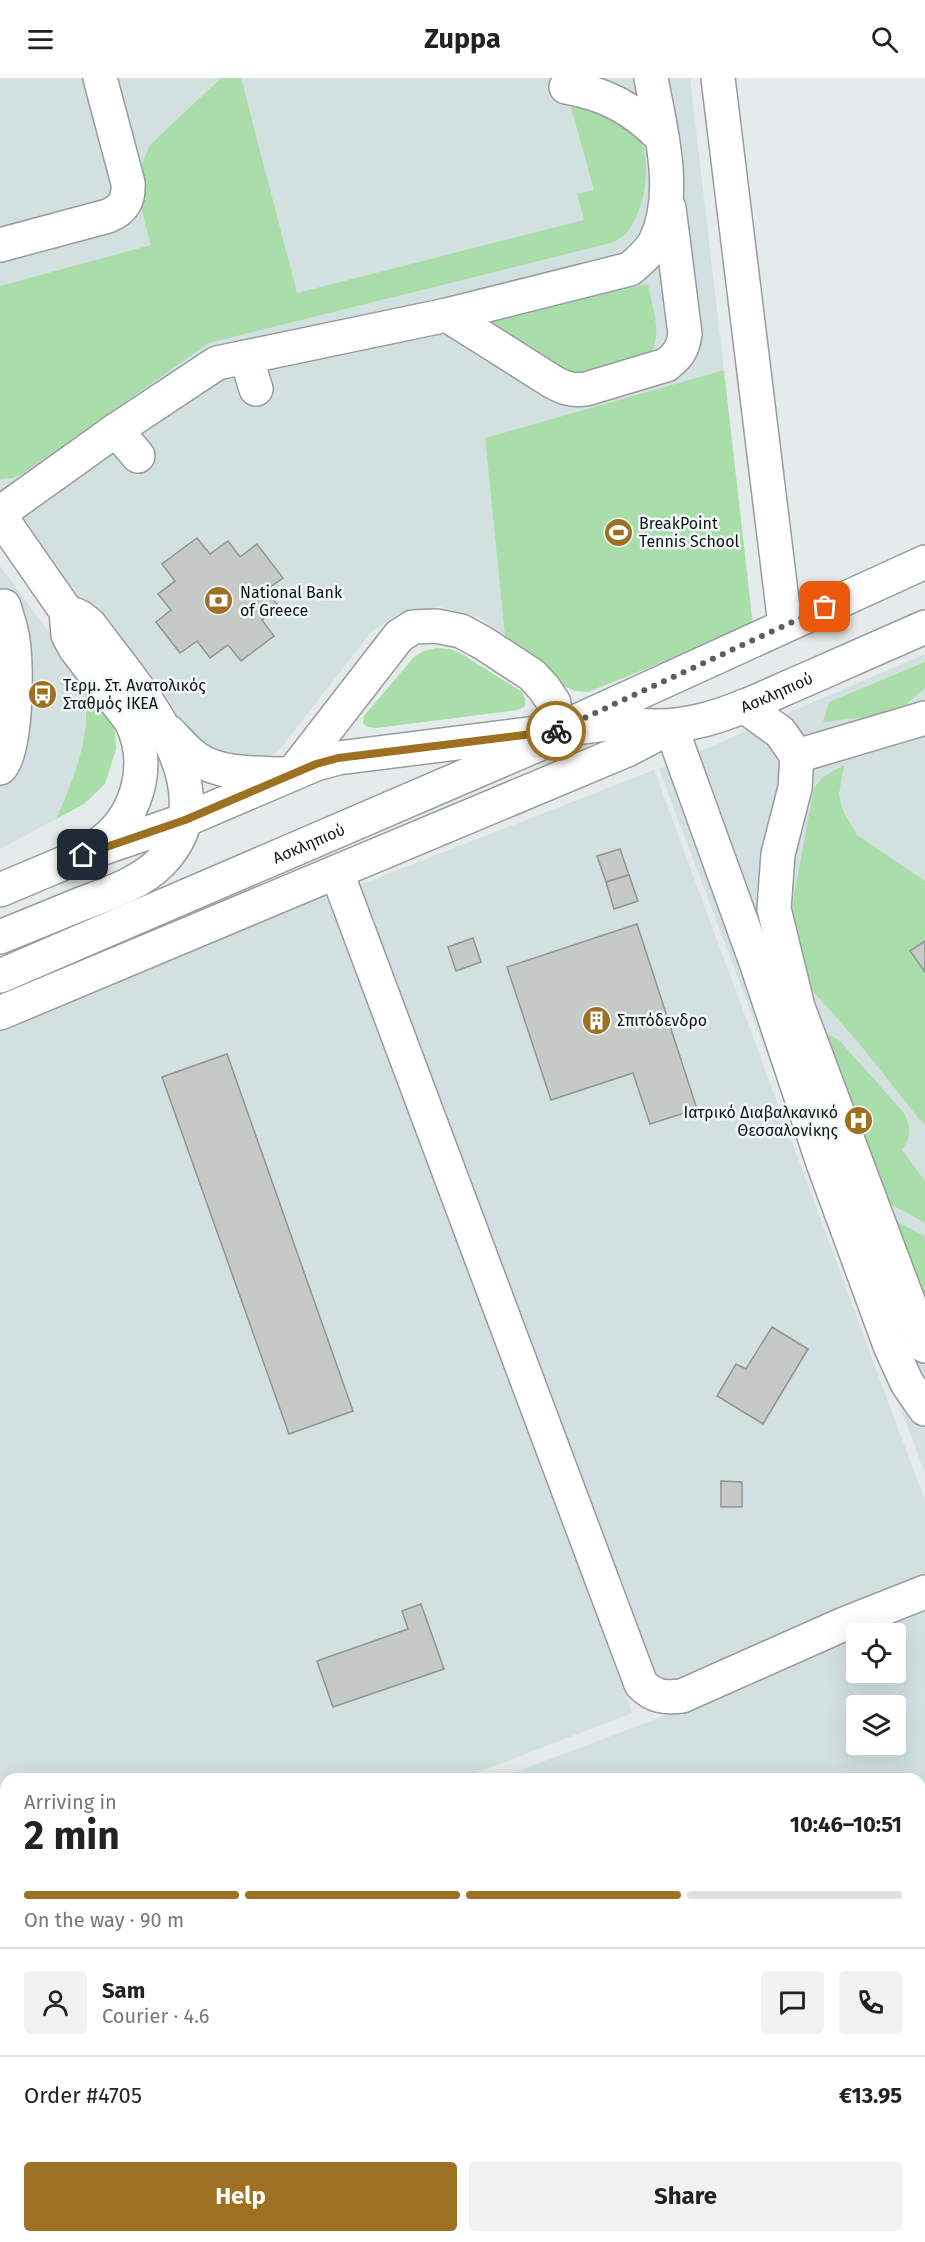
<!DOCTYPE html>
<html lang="en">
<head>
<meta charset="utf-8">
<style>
  body { margin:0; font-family:"Fira Sans",sans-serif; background:#f2f2f2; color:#222; height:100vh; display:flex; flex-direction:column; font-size:22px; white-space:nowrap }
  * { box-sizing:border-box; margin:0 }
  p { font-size:20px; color:#767676 }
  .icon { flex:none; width:33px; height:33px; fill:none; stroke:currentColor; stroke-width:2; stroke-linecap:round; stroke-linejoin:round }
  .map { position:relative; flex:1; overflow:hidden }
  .drawer { position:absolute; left:0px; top:1695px; width:926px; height:470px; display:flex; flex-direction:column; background:#fff; border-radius:18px 18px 0 0; box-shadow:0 6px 24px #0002 }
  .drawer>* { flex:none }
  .tools { position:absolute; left:846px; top:1545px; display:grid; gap:12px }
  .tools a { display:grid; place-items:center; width:60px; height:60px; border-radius:6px; background:#fff; box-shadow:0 6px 24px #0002; font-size:30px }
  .pin { position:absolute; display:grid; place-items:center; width:51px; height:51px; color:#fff; margin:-26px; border-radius:12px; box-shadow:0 3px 9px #0006 }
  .courier { position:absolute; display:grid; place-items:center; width:60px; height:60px; margin:-30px; border:4px solid #9d7121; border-radius:50%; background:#fff; color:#222; box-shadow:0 2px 8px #0007 }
  .head em { font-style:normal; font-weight:700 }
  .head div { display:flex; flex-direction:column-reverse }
  .head { display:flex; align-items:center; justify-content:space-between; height:102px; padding:0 24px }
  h1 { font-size:39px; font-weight:700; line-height:45px }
  .bar { display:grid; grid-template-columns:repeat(4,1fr); gap:9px 6px; align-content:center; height:72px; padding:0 24px }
  .bar i { height:8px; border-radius:4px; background:#e0e0e0 }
  .bar .on { background:#9d7121 }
  .bar p { grid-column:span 4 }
  .line { display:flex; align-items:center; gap:15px; padding:0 24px; border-top:2px solid #e0e0e0 }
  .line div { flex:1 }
  .round { display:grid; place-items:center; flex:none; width:63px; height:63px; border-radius:6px; background:#f2f2f2 }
  .cta { display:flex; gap:12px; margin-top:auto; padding:12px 24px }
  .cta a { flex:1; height:69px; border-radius:6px; background:#9d7121; color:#fff; font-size:24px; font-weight:700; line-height:69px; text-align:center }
  .cta a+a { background:#f2f2f2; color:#222 }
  header { display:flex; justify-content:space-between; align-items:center; height:78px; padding:0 24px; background:#fff; font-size:27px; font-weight:700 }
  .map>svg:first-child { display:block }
  .built { fill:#d2e1e0; fill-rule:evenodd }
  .green { fill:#a9dda9 }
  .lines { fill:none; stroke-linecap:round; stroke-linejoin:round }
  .stream { stroke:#a0d9fa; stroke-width:10 }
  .building { fill:#c5cac7; stroke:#909492; stroke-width:1.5 }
  .minor-casing { stroke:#979c9c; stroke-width:36 }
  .minor { stroke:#fff; stroke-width:33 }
  .done { stroke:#5b5f5e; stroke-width:6; stroke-dasharray:0 10.8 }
  .route { stroke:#9d7121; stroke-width:8 }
  .labels { text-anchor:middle; stroke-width:5; stroke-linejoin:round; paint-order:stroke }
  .poi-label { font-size:16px; fill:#111313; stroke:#f2f8f8; text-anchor:start }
  .street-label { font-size:16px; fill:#111313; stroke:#f2f8f8 }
</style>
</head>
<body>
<header><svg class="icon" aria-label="menu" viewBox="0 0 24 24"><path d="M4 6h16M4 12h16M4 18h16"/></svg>Zuppa<svg class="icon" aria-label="search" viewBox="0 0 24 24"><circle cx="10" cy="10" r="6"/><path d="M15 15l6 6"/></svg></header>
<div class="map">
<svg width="925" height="2164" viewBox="0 0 925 2164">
  <rect width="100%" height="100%" fill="#e5ebea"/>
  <g class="built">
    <polygon points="0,0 690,0 724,292 485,360 505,559 479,539 440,529 399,535 371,554 280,671 262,684 212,677 170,646 0,411"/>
    <polygon points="0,488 82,599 86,632 84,664 75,696 56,741 0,771"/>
    <polygon points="925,576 925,1395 659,691"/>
    <polygon points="654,692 925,1423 925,1501 682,1609 657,1605 354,809"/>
    <polygon points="334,814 632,1635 461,1701 6,1701 6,1735 0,1735 0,942"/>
    <path d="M925,1527V2008L920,2010V1701H497L648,1644L856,1556V1594H896V1556L858,1555ZM856,1628H896V1666H856Z"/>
  </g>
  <g class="green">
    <path d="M221,0H241L297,215L584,142L577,116L594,112L571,29L589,25C600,32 630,47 636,55C653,77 646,123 633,145C629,154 622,159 614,164L209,265L22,396L13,400L0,401V208L151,167L134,104L150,67Z"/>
    <path d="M648,206C652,230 665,260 647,280L587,296L572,295L481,245Z"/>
    <polygon points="724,292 753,548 588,614 575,613 564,608 505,559 485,360"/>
    <polygon points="436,570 450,571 460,575 522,614 525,621 525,628 518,632 376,650 367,649 363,645 364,638 414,579 424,573"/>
    <polygon points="925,584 925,610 895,636 823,644 829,624"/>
    <path d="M82,599L102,625L115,651L116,671L105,706L84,726L56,741C71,706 87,671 86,632C86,621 84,610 82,599Z"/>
    <polygon points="844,687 839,716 843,733 857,757 925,803 925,863 910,873 925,894 925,1046 920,1042 858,964 813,913 798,885 790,857 792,828 814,710 823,699"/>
    <path d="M828,956L839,962L904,1035C912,1051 911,1057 902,1072L925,1103V1145L887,1124L827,962Z"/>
    <polygon points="891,1141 925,1158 925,1242"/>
    <polygon points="0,2000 6,2002 6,2158 586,2158 608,2164 0,2164"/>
  </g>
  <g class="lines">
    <g class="stream">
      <polyline points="0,1909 6,1912"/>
      <polyline points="920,2145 925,2150"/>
    </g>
  </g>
  <g class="building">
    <polygon points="197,460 210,476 228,463 240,479 257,466 283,500 266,512 279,529 262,542 274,558 241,583 228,567 210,580 197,563 180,575 156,544 171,532 158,516 175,503 162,486"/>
    <polygon points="620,771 629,797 606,804 597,778"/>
    <polygon points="629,797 638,823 614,831 606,804"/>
    <polygon points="637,846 697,1031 650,1046 633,995 551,1022 507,889"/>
    <polygon points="473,860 481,884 456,893 448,869"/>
    <polygon points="925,863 925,894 910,873"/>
    <polygon points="227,976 353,1333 289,1356 162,999"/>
    <polygon points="772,1249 808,1271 763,1346 717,1318 736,1286 746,1291"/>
    <polygon points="721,1403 742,1404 742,1429 721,1429"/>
    <polygon points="421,1526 444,1591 333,1629 317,1583 408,1551 402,1533"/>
  </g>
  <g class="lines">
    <defs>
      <g id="minor">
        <polyline points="718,0 785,547"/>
        <path d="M566,9C606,16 634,31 662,60"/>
        <path d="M0,167L108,138C124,131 129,122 128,105L100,0"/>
        <path d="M447,237L553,304C564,310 573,313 586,311L666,287C678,278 683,271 685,256L669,130"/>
        <polyline points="246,279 256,311"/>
        <polyline points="116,352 138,378"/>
        <path d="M0,435L116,352L217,285L447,237L630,191C639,183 649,175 655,164C679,116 660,50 651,0"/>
        <path d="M0,438L66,533L68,557L75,570L131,643C153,688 137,742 95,769"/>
        <polyline points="744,628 780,654 797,678 795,710 778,776 774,831 798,929 925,1268"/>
        <path d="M169,654C177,662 186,673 196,680C220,697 256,695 284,696"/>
        <polyline points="797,678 925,640"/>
        <path d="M0,690C17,675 17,586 13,563C12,551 7,539 4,528"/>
        <polyline points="292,696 399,558 413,549 436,548 461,553 483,565 532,597 544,610 554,625 555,653 925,484"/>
        <path d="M337,795L641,1606C654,1619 664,1620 682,1618L844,1546L925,1514"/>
        <path id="s1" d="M0,812L83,777L185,742L316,686L338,680L623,644C689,660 748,626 807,601C846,584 886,566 925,549"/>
        <path d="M0,859C27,848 54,837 81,826C107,816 141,805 161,784C233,711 133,606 90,547L80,539L66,533"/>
        <path id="s2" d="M0,898L537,667"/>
        <polyline points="0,935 627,672 671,649 757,887 823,1085 891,1270 907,1305 925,1331"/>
        <polyline points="0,1764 6,1765"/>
        <polyline points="920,2036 925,2038"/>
      </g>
    </defs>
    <use href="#minor" class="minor-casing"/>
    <use href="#minor" class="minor"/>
  </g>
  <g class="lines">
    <polyline class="done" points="556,653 825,529"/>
    <polyline class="route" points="83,777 185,742 316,686 338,680 556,653"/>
  </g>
  <defs>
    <symbol id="stadium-disc" viewBox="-11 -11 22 22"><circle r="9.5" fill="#9d7121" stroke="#f2f8f8"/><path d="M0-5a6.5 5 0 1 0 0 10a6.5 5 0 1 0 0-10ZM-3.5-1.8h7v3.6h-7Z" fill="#fff"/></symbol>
    <symbol id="bank-disc" viewBox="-11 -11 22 22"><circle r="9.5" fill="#9d7121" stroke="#f2f8f8"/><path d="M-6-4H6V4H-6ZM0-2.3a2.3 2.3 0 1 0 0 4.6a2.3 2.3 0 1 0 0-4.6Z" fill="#fff"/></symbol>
    <symbol id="bus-disc" viewBox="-11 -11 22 22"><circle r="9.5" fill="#9d7121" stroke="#f2f8f8"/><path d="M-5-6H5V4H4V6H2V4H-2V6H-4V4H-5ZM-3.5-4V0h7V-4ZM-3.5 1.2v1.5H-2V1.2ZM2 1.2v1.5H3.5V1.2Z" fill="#fff"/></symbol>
    <symbol id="building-disc" viewBox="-11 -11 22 22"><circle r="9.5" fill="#9d7121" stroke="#f2f8f8"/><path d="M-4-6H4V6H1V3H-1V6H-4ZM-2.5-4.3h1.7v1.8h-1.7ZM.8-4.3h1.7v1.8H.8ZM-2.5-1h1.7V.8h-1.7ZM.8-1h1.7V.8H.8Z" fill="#fff"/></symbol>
    <symbol id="hospital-disc" viewBox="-11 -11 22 22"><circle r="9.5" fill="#9d7121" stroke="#f2f8f8"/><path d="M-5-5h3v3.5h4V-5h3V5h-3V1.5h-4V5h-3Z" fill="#fff"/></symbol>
  </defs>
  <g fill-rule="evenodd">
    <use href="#stadium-disc" x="602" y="438" width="33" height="33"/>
    <use href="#bank-disc" x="202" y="506" width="33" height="33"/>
    <use href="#bus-disc" x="26" y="600" width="33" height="33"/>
    <use href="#building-disc" x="580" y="926" width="33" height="33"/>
    <use href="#hospital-disc" x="842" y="1026" width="33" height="33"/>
  </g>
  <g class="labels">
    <g class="poi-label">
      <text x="639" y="451">BreakPoint<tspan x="639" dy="18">Tennis School</tspan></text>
      <text x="240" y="520">National Bank<tspan x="240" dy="18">of Greece</tspan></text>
      <text x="63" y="613">Τερμ. Στ. Ανατολικός<tspan x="63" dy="18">Σταθμός ΙΚΕΑ</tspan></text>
      <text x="617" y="948">Σπιτόδενδρο</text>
      <text x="838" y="1040" text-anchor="end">Ιατρικό Διαβαλκανικό<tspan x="838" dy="18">Θεσσαλονίκης</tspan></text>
    </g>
    <g class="street-label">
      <text dy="6" stroke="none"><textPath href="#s1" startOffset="810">Ασκληπιού</textPath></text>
      <text dy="6" stroke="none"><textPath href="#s2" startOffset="336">Ασκληπιού</textPath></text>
    </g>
  </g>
</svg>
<div class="tools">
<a><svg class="icon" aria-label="locate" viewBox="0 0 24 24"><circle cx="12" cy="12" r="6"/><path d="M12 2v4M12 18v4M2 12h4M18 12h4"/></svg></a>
<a><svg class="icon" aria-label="layers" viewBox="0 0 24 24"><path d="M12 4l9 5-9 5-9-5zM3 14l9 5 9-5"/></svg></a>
</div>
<div class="pin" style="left:825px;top:529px;background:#ea580c"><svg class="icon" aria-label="bag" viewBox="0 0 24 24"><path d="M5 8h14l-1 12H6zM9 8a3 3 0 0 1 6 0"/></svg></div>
<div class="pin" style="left:83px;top:777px;background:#1f2937"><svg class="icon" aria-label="home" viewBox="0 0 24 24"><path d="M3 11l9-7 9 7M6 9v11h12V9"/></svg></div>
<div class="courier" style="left:556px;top:653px"><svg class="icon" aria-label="bike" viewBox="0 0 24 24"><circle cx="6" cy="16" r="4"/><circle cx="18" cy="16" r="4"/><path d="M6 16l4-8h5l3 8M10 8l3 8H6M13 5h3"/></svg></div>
<section class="drawer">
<div class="head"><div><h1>2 min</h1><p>Arriving in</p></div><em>10:46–10:51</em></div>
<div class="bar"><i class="on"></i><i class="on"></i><i class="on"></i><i></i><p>On the way · 90 m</p></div>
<div class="line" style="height:108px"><a class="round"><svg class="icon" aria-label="person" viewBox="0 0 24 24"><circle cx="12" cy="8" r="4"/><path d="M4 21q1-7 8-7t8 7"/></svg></a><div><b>Sam</b><p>Courier · 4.6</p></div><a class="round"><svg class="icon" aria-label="chat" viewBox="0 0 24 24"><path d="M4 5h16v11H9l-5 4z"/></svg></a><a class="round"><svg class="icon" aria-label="phone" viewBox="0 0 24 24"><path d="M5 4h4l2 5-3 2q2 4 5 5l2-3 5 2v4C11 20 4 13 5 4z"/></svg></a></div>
<div class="line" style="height:78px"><div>Order #4705</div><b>€13.95</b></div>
<div class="cta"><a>Help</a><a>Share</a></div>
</section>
</div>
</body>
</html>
